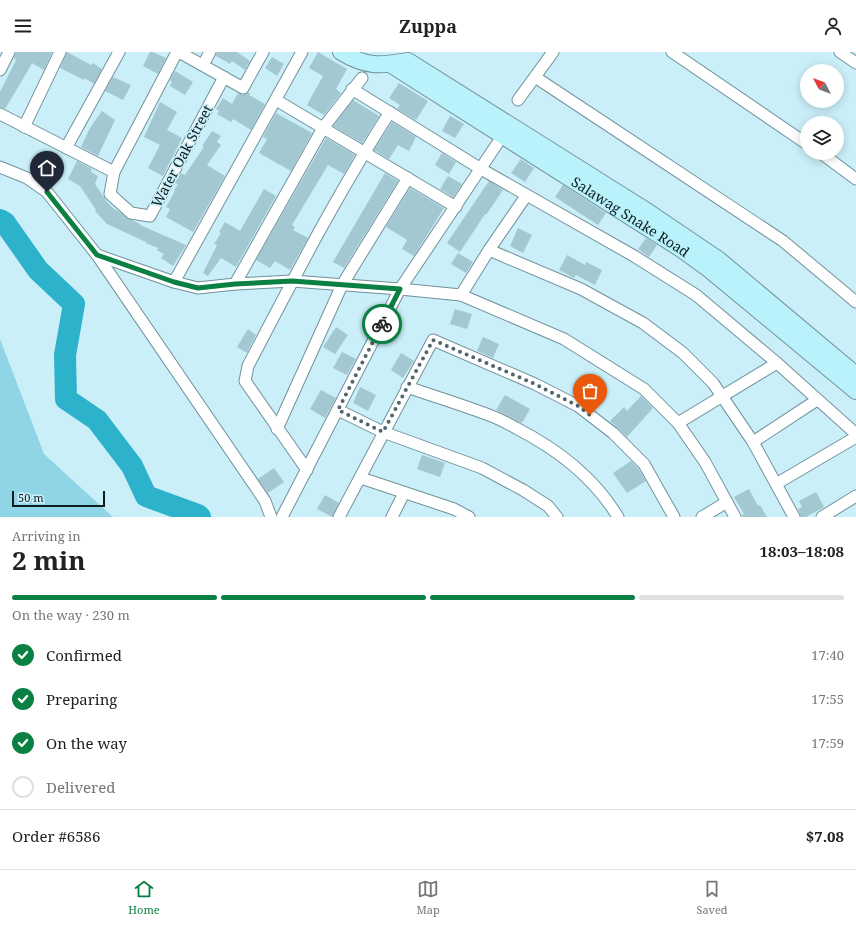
<!DOCTYPE html>
<html lang="en">
<head>
<meta charset="utf-8">
<style>
  body { margin:0; font-family:"Noto Serif",serif; background:#f2f2f2; color:#222; height:100vh; display:flex; flex-direction:column; font-size:15px; white-space:nowrap }
  * { box-sizing:border-box; margin:0 }
  p { font-size:13px; color:#767676 }
  .icon { flex:none; width:22px; height:22px; fill:none; stroke:currentColor; stroke-width:2; stroke-linecap:round; stroke-linejoin:round }
  .map { position:relative; height:465px; overflow:hidden }
  .drawer { display:flex; flex-direction:column; background:#fff; flex:1 }
  .drawer>* { flex:none }
  .needle { width:26px; rotate:311deg }
  .controls { position:absolute; left:800px; top:12px; display:grid; gap:8px }
  .controls a { display:grid; place-items:center; width:44px; height:44px; border-radius:50%; background:#fff; box-shadow:0 2px 10px #0003; font-size:20px }
  .scale { position:absolute; left:12px; bottom:10px; width:93px; box-sizing:border-box; padding-left:4px; border:2px solid #0f1d20; border-top:0; font-size:11px; line-height:14px; white-space:nowrap; color:#0f1d20; -webkit-text-stroke:3px #caeff9; paint-order:stroke }
  .pin { position:absolute; display:grid; place-items:center; width:34px; height:34px; color:#fff; margin:-41px -17px; border-radius:50% 50% 50% 0; rotate:-45deg; box-shadow:0 0 4px #0007 }
  .pin .icon { rotate:45deg }
  .courier { position:absolute; display:grid; place-items:center; width:40px; height:40px; margin:-20px; border:3px solid #0b8043; border-radius:50%; background:#fff; color:#222; box-shadow:0 1px 5px #0007 }
  .summary em { font-style:normal; font-weight:700 }
  .summary div { display:flex; flex-direction:column-reverse }
  .summary { display:flex; align-items:center; justify-content:space-between; height:68px; padding:0 12px }
  h1 { font-size:26px; font-weight:700; line-height:30px }
  .bar { display:grid; grid-template-columns:repeat(4,1fr); gap:6px 4px; align-content:center; height:48px; padding:0 12px }
  .bar i { height:5px; border-radius:3px; background:#e0e0e0 }
  .bar .active { background:#0b8043 }
  .bar p { grid-column:span 4 }
  .line { display:flex; align-items:center; gap:10px; padding:0 12px; border-top:1px solid #e0e0e0 }
  .line div { flex:1 }
  ol { padding:0 12px; list-style:none }
  li { display:flex; align-items:center; gap:12px; height:44px }
  li p { margin-inline-start:auto }
  li .icon { padding:4px; border-radius:50%; background:#0b8043; color:#fff; stroke-width:4 }
  li:last-child { color:#767676 }
  li i { width:22px; height:22px; border:2px solid #e0e0e0; border-radius:50% }
  header { display:flex; justify-content:space-between; align-items:center; height:52px; padding:0 12px; background:#fff; font-size:18px; font-weight:700 }
  .tab-bar { display:flex; justify-content:space-around; align-items:center; height:56px; border-top:1px solid #e0e0e0; background:#fff; font-size:11px; color:#767676 }
  .tab-bar a { display:grid; justify-items:center; gap:2px }
  .tab-bar .active { color:#0b8043 }
  .map>svg:first-child { display:block }
  .green { fill:#8fd5e6 }
  .lines { fill:none; stroke-linecap:round; stroke-linejoin:round }
  .river { stroke:#2db2cc; stroke-width:22 }
  .building { fill:#a4c8d1 }
  .minor-casing { stroke:#70929b; stroke-width:13 }
  .secondary-casing { stroke:#70929b; stroke-width:18 }
  .minor { stroke:#fff; stroke-width:11 }
  .secondary { stroke:#baf2fc; stroke-width:16 }
  .done { stroke:#50666c; stroke-width:4; stroke-dasharray:0 7.2 }
  .route { stroke:#0b8043; stroke-width:5 }
  .labels { text-anchor:middle; stroke-width:3.5; stroke-linejoin:round; paint-order:stroke }
  .street-label { font-size:14px; fill:#0f1d20; stroke:#caeff9 }
</style>
</head>
<body>
<header><svg class="icon" aria-label="menu" viewBox="0 0 24 24"><path d="M4 6h16M4 12h16M4 18h16"/></svg>Zuppa<svg class="icon" aria-label="person" viewBox="0 0 24 24"><circle cx="12" cy="8" r="4"/><path d="M4 21q1-7 8-7t8 7"/></svg></header>
<div class="map">
<svg width="856" height="465" viewBox="0 0 856 465">
  <rect width="100%" height="100%" fill="#caeff9"/>
  <polygon class="green" points="0,287 44,402 113,465 0,465"/>
  <g class="lines">
    <polyline class="river" points="0,168 5,171 38,218 74,252 65,303 66,347 97,368 132,414 146,444 198,463 200,465"/>
  </g>
  <g class="building">
    <polygon points="16,0 52,0 44,18 32,11 30,15 5,57 0,55 0,40 16,8 14,6"/>
    <polygon points="67,0 91,13 93,11 102,17 94,32 85,26 84,28 60,16"/>
    <polygon points="150,0 153,0 166,6 158,22 143,14"/>
    <polygon points="217,0 237,0 250,9 245,18 232,9 230,12 216,4"/>
    <polygon points="318,0 347,17 336,37 341,41 324,63 307,53 323,24 309,16"/>
    <polygon points="272,5 284,12 277,24 265,16"/>
    <polygon points="175,19 193,30 185,43 170,34 172,30 170,28"/>
    <polygon points="113,25 131,33 123,48 105,39"/>
    <polygon points="399,31 428,49 416,68 397,57 400,53 389,46"/>
    <polygon points="248,40 250,41 249,43 265,52 251,78 233,67 231,70 217,62 219,59 216,57 223,46 232,52 238,41 243,43"/>
    <polygon points="353,48 379,64 362,91 333,74"/>
    <polygon points="160,50 177,60 167,78 182,86 163,124 148,116 160,93 144,85"/>
    <polygon points="102,59 115,68 98,104 81,95 90,76"/>
    <polygon points="276,61 312,81 291,119 259,101 267,87 263,85"/>
    <polygon points="450,64 464,72 455,86 442,79"/>
    <polygon points="392,70 416,85 409,99 398,93 389,107 374,98"/>
    <polygon points="212,79 221,84 217,90 221,93 207,113 225,124 193,180 166,165 170,157 166,155 175,139 174,138 178,132 175,131 181,121 185,123 204,95 202,94"/>
    <polygon points="326,86 355,103 344,122 328,113 292,173 295,175 293,178 308,186 290,218 275,209 270,216 256,208"/>
    <polygon points="442,101 456,110 449,122 435,113"/>
    <polygon points="521,107 534,116 525,130 511,121"/>
    <polygon points="77,109 92,117 91,120 98,124 95,132 107,150 114,157 120,160 127,166 134,169 140,172 140,173 186,193 173,214 161,206 164,202 157,198 158,196 146,191 146,190 107,172 95,159 96,158 80,134 68,127"/>
    <polygon points="385,121 398,129 344,216 333,210"/>
    <polygon points="448,124 462,132 453,145 440,137"/>
    <polygon points="489,129 503,138 486,163 485,162 460,200 447,191"/>
    <polygon points="563,133 606,161 598,173 555,145"/>
    <polygon points="410,136 444,156 414,204 402,197 407,188 386,175"/>
    <polygon points="264,137 276,144 236,215 221,206 208,224 203,221 217,193 214,192 221,181 219,180 225,170 240,179"/>
    <polygon points="518,176 532,183 523,201 510,194"/>
    <polygon points="646,186 657,193 649,205 638,197"/>
    <polygon points="458,201 473,210 466,221 451,212"/>
    <polygon points="567,203 585,213 586,210 602,218 595,233 576,223 574,226 559,218"/>
    <polygon points="455,257 472,262 467,277 450,272"/>
    <polygon points="336,275 348,283 335,302 323,295"/>
    <polygon points="248,277 256,283 247,301 237,295"/>
    <polygon points="483,285 499,292 493,306 477,299"/>
    <polygon points="342,300 356,307 347,323 333,316"/>
    <polygon points="401,301 414,309 403,326 391,318"/>
    <polygon points="360,335 376,343 368,359 353,351"/>
    <polygon points="321,338 336,346 325,366 310,357"/>
    <polygon points="505,343 530,357 522,371 496,358"/>
    <polygon points="641,344 653,356 627,385 610,369 624,355 627,359"/>
    <polygon points="422,403 445,411 440,425 417,417"/>
    <polygon points="631,409 638,416 646,429 627,441 613,421"/>
    <polygon points="274,416 284,430 268,441 258,427"/>
    <polygon points="749,437 758,454 760,453 767,465 742,465 742,463 744,462 734,445"/>
    <polygon points="816,440 824,455 806,465 801,465 798,457 802,455 799,449"/>
    <polygon points="325,443 339,451 332,465 317,457"/>
  </g>
  <g class="lines">
    <defs>
      <g id="minor">
        <polyline points="177,0 114,120 110,142 131,161 150,164 224,25"/>
        <polyline points="179,0 243,36 263,0"/>
        <polyline points="672,0 807,92"/>
        <polyline points="840,0 856,11"/>
        <polyline points="203,13 210,0"/>
        <polyline points="0,18 9,0"/>
        <polyline points="535,25 783,189 856,250"/>
        <polyline points="352,37 481,117 634,204 696,243 777,311 856,382"/>
        <polyline points="276,48 456,155"/>
        <polyline points="518,48 553,0"/>
        <polyline points="0,62 114,120"/>
        <polyline points="24,75 60,0"/>
        <polyline points="66,96 119,0"/>
        <polyline points="821,101 856,127"/>
        <polyline points="0,115 27,126 47,140 97,203 265,449 271,465"/>
        <polyline points="489,198 581,237 643,271 683,301 713,331 753,390 794,465"/>
        <polyline points="97,203 174,230 198,236 235,232 292,229 400,237 461,243 564,287 644,337 678,371 705,410 735,465"/>
        <polyline points="174,230 302,0"/>
        <polyline points="235,232 323,76 362,26"/>
        <polyline points="461,243 489,198 526,144"/>
        <path d="M407,335C436,345 466,354 494,365C501,368 509,372 516,376C557,397 594,425 618,465"/>
        <polyline points="338,358 383,380 482,416 523,438 548,454 557,465"/>
        <polyline points="678,371 777,311"/>
        <polyline points="277,377 342,233 408,126"/>
        <polyline points="753,390 817,348"/>
        <path d="M307,418L245,329L248,314C293,228 337,142 390,60"/>
        <polyline points="361,426 454,457 469,465"/>
        <polyline points="776,432 856,385"/>
        <polyline points="282,465 400,237 497,92"/>
        <polyline points="339,465 433,288 535,332 578,354 613,381 644,412 674,465"/>
        <polyline points="392,465 404,441"/>
        <polyline points="702,465 727,450"/>
        <polyline points="822,465 856,444"/>
      </g>
      <g id="secondary">
        <path d="M341,0C366,15 380,14 408,9L642,156L719,208L856,323"/>
        <path id="s1" d="M390,12L681,197L710,218L856,339"/>
      </g>
    </defs>
    <use href="#minor" class="minor-casing"/>
    <use href="#secondary" class="secondary-casing"/>
    <use href="#minor" class="minor"/>
    <use href="#secondary" class="secondary"/>
  </g>
  <g class="lines">
    <polyline class="done" points="382,272 338,358 383,380 433,288 535,332 578,354 590,363"/>
    <polyline class="route" points="47,140 97,203 174,230 198,236 235,232 292,229 400,237 382,272"/>
  </g>
  <g class="labels">
    <g class="street-label">
      <text transform="translate(182 104) rotate(-62)" y="5">Water Oak Street</text>
      <text dy="5" stroke="none"><textPath href="#s1" startOffset="285">Salawag Snake Road</textPath></text>
    </g>
  </g>
</svg>
<div class="controls">
<a><svg class="needle" viewBox="-14 -14 28 28"><path d="M0-13l5 13h-10z" fill="#e53935"/><path d="M0 13l5-13h-10z" fill="#767676"/></svg></a>
<a><svg class="icon" aria-label="layers" viewBox="0 0 24 24"><path d="M12 4l9 5-9 5-9-5zM3 14l9 5 9-5"/></svg></a>
</div>
<div class="scale">50 m</div>
<div class="pin" style="left:590px;top:363px;background:#ea580c"><svg class="icon" aria-label="bag" viewBox="0 0 24 24"><path d="M5 8h14l-1 12H6zM9 8a3 3 0 0 1 6 0"/></svg></div>
<div class="pin" style="left:47px;top:140px;background:#1f2937"><svg class="icon" aria-label="home" viewBox="0 0 24 24"><path d="M3 11l9-7 9 7M6 9v11h12V9"/></svg></div>
<div class="courier" style="left:382px;top:272px"><svg class="icon" aria-label="bike" viewBox="0 0 24 24"><circle cx="6" cy="16" r="4"/><circle cx="18" cy="16" r="4"/><path d="M6 16l4-8h5l3 8M10 8l3 8H6M13 5h3"/></svg></div>
</div>
<section class="drawer">
<div class="summary"><div><h1>2 min</h1><p>Arriving in</p></div><em>18:03–18:08</em></div>
<div class="bar"><i class="active"></i><i class="active"></i><i class="active"></i><i></i><p>On the way · 230 m</p></div>
<ol>
<li><svg class="icon" aria-label="check" viewBox="0 0 24 24"><path d="M5 12l5 5 9-10"/></svg>Confirmed<p>17:40</p></li>
<li><svg class="icon" aria-label="check" viewBox="0 0 24 24"><path d="M5 12l5 5 9-10"/></svg>Preparing<p>17:55</p></li>
<li><svg class="icon" aria-label="check" viewBox="0 0 24 24"><path d="M5 12l5 5 9-10"/></svg>On the way<p>17:59</p></li>
<li><i></i>Delivered</li>
</ol>
<div class="line" style="height:52px"><div>Order #6586</div><b>$7.08</b></div>
</section>
<nav class="tab-bar">
<a class="active"><svg class="icon" aria-label="home" viewBox="0 0 24 24"><path d="M3 11l9-7 9 7M6 9v11h12V9"/></svg>Home</a>
<a><svg class="icon" aria-label="map" viewBox="0 0 24 24"><path d="M3 6l6-2 6 2 6-2v14l-6 2-6-2-6 2zM9 4v14M15 6v14"/></svg>Map</a>
<a><svg class="icon" aria-label="saved" viewBox="0 0 24 24"><path d="M7 4h10v16l-5-4-5 4z"/></svg>Saved</a>
</nav>
</body>
</html>
